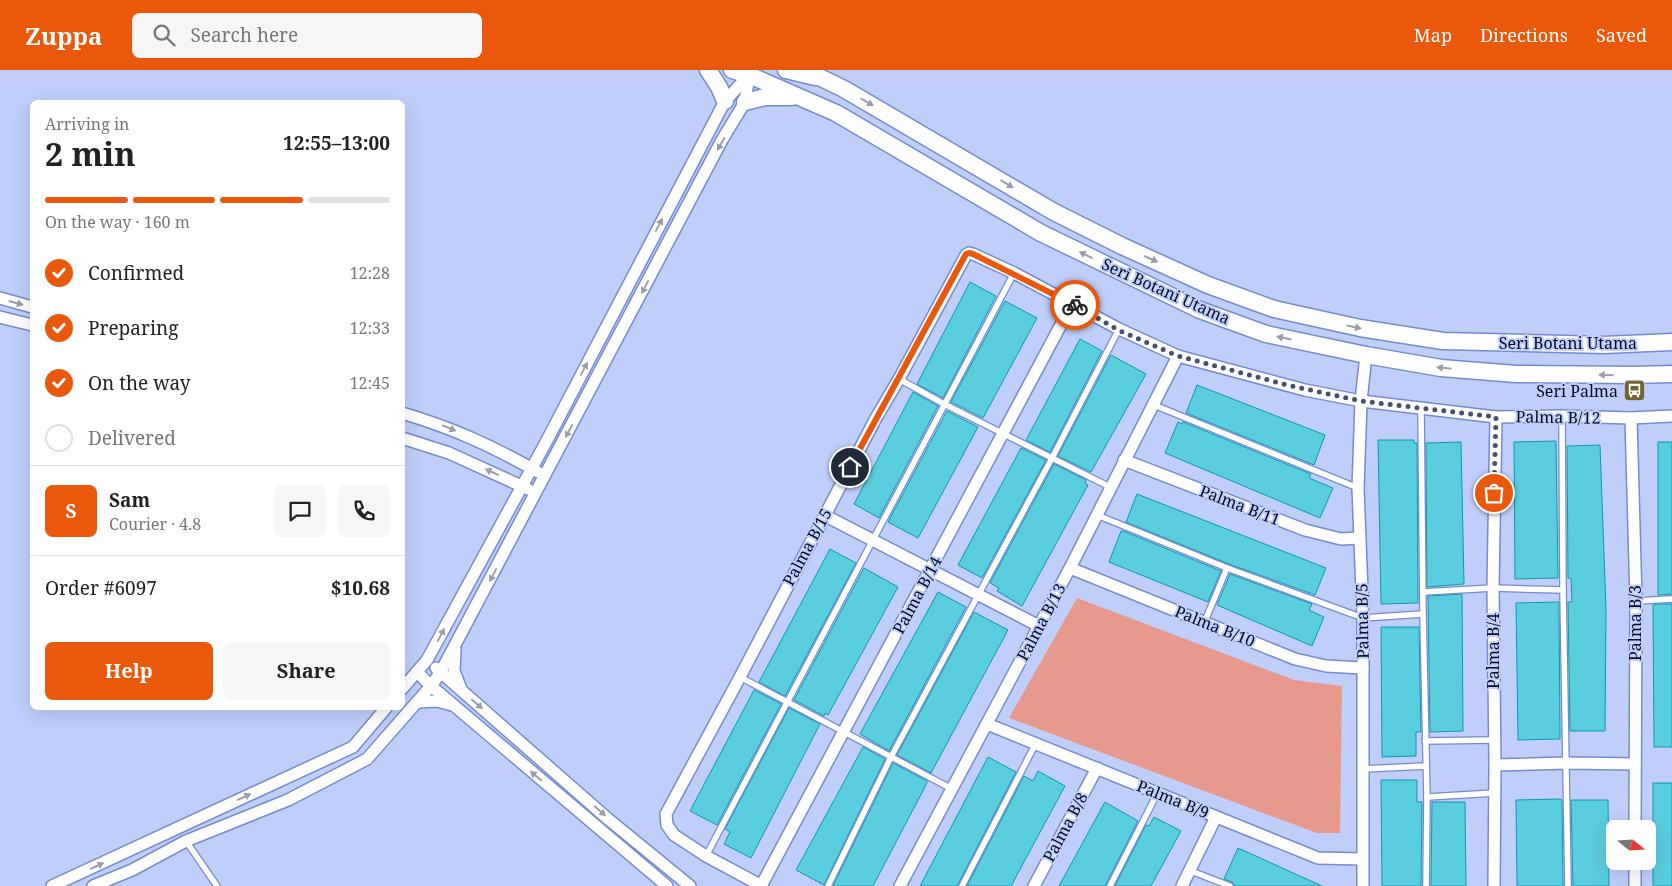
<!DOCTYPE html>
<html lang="en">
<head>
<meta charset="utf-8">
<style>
  body { margin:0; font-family:"Noto Serif",serif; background:#f6f6f6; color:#222; height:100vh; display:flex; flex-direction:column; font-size:19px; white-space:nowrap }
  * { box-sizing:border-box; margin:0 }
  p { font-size:16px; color:#767676 }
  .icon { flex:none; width:28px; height:28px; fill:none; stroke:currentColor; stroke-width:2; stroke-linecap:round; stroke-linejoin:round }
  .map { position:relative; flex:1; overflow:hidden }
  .side { position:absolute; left:30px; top:30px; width:375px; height:610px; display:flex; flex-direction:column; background:#fff; border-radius:8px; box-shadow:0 5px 20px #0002 }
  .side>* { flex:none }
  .needle { width:32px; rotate:108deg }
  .tools { position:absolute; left:1606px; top:750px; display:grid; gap:10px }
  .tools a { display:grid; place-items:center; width:50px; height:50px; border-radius:8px; background:#fff; box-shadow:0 5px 20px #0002; font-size:25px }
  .pin { position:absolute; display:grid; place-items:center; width:42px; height:42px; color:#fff; margin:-21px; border:2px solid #fff; border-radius:50%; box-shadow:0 1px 5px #0007 }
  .courier { position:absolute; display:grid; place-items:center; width:50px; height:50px; margin:-25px; border:4px solid #ea580c; border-radius:50%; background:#fff; color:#222; box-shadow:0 1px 6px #0007 }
  .head em { font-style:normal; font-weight:700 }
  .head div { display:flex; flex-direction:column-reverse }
  .head { display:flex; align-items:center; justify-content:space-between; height:85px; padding:0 15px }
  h1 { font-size:32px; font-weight:700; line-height:38px }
  .bar { display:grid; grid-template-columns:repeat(4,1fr); gap:8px 5px; align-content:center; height:60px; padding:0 15px }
  .bar i { height:6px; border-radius:4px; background:#e0e0e0 }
  .bar .current { background:#ea580c }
  .bar p { grid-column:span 4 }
  .line { display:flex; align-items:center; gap:12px; padding:0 15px; border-top:1px solid #e0e0e0 }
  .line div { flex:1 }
  .round { display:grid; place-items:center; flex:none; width:52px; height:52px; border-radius:8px; background:#f6f6f6 }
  ol { padding:0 15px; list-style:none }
  li { display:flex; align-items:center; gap:15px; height:55px }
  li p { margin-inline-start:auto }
  li .icon { padding:5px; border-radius:50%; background:#ea580c; color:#fff; stroke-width:4 }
  li:last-child { color:#767676 }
  li i { width:28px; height:28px; border:2px solid #e0e0e0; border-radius:50% }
  .button { display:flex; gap:10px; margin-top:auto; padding:10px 15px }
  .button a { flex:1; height:58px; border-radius:8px; background:#ea580c; color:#fff; font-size:20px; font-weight:700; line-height:58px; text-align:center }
  .button a+a { background:#f6f6f6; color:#222 }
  header { display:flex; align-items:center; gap:30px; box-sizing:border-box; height:70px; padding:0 25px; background:#ea580c; color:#fff }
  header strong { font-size:24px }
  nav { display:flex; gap:28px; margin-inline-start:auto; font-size:18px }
  .search { width:350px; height:45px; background:#f6f6f6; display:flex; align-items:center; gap:12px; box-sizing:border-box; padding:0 18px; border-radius:8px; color:#767676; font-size:19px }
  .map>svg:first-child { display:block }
  .green { fill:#e7998d }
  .building { fill:#5acddf; stroke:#0f99aa }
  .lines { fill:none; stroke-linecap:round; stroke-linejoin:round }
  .lane-casing { stroke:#748bcf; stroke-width:8 }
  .street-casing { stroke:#748bcf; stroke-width:14 }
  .secondary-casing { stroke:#748bcf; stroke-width:19 }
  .lane { stroke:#fff; stroke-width:5.5 }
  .street { stroke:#fff; stroke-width:11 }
  .secondary { stroke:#fff; stroke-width:16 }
  .oneway { fill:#9b9ea8 }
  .done { stroke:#475070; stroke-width:5; stroke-dasharray:0 9 }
  .route { stroke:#ea580c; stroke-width:6 }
  .labels { text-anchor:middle; stroke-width:4; stroke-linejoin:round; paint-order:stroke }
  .street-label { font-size:16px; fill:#060c25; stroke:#bfcffa }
  .poi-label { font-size:16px; fill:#060c25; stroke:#bfcffa; text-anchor:end }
</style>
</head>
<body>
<header>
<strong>Zuppa</strong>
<div class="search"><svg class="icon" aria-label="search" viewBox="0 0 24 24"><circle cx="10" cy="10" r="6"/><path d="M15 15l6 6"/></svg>Search here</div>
<nav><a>Map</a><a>Directions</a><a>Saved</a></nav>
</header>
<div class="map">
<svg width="1672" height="816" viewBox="0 0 1672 816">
  <rect width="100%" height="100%" fill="#bfcffa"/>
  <polygon class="green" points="1077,528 1294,610 1342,616 1340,763 1317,763 1009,648"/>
  <g class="building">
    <polygon points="970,212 996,226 943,328 917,314"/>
    <polygon points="1005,231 1037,248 983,348 951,332"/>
    <polygon points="1080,269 1102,281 1050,382 1026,370"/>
    <polygon points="1111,285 1146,304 1091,402 1058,386"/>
    <polygon points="1197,315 1325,365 1314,395 1186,343"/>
    <polygon points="913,322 938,336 879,448 854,434"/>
    <polygon points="947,341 978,357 918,468 888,452"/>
    <polygon points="1178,352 1182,354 1183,352 1311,404 1309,408 1333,418 1320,448 1165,383"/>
    <polygon points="1378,370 1414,370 1414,373 1417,373 1418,533 1381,534"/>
    <polygon points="1556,371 1558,508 1515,509 1514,372"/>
    <polygon points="1461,372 1464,514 1427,517 1426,373"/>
    <polygon points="1658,372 1672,372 1672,524 1658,525"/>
    <polygon points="1600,375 1606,539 1605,661 1570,661 1568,532 1572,532 1571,508 1568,508 1567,376"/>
    <polygon points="1021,378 1046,390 982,508 958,495"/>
    <polygon points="1054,394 1086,410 1085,413 1088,415 1022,536 997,521 999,518 990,513"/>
    <polygon points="1137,424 1326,498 1315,525 1229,494 1126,452"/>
    <polygon points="1121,461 1123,461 1221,501 1208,532 1109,492"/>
    <polygon points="830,479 856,493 785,626 759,612"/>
    <polygon points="864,498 898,517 828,645 825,643 824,646 794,630"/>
    <polygon points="1230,504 1312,534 1309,540 1324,547 1312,576 1217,535"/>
    <polygon points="938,522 966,537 889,681 860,664"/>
    <polygon points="1462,524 1463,661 1430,662 1428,526"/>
    <polygon points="1559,532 1560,669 1518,670 1516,533"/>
    <polygon points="1658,534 1672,534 1672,677 1654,677 1653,535"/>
    <polygon points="974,542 1008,560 931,703 897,685"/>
    <polygon points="1381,557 1419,557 1421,662 1416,662 1416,686 1382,687"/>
    <polygon points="754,620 781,634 717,755 690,741"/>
    <polygon points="789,638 820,654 751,788 724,774 730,762 725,759"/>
    <polygon points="863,677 885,689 824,815 796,800"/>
    <polygon points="988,687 1016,702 957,816 920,816"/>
    <polygon points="893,693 927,711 927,713 873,816 833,816"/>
    <polygon points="1038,701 1065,716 1011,816 967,816 1024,706 1033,711"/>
    <polygon points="1381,710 1417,710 1417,732 1422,732 1421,816 1382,816"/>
    <rect x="1653" y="713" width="19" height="103"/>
    <polygon points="1560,729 1562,730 1563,816 1517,816 1516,730"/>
    <polygon points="1571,730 1608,730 1609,816 1573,816"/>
    <polygon points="1105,732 1138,751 1105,816 1059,816"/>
    <polygon points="1432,732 1465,732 1466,816 1431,816"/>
    <polygon points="1154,747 1181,761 1151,816 1115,816 1146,755 1149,756"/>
    <polygon points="1238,778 1322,816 1235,816 1232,812 1224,809"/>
  </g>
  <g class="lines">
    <defs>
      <g id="lane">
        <polyline points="899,309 944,334 1110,417"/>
        <polyline points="1154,335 1358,418"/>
        <polyline points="1421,337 1423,544 1427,727 1426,816"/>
        <polyline points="1562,346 1563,520 1568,816"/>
        <polyline points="1097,445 1227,498 1363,548 1423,544"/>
        <polyline points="1423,522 1493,518 1563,520"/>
        <polyline points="1636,531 1672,529"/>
        <polyline points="1205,551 1227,498"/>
        <polyline points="740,607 952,719"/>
        <polyline points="1425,671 1494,670"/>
        <polyline points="1363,699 1426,696"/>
        <polyline points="1427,727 1495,723"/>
        <polyline points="186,771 217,816"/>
        <polyline points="706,786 1014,203"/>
        <polyline points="1191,801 1230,816"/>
        <polyline points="828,816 891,687 1052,388 1119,259"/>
        <polyline points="962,816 1036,673"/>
        <polyline points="1110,816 1158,722"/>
      </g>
      <g id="street">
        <polyline points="0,228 32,237"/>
        <polyline points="0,247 32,255"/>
        <path d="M402,343C453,358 492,376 538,402"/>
        <polyline points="1631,348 1636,531 1635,759"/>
        <polyline points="402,368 449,383 528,419"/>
        <polyline points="1124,390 1305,460 1341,469 1359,468"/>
        <polyline points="824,445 1039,556"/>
        <polyline points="1070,498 1295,589 1326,596 1363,598"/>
        <polyline points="455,579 454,601 461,619"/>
        <polyline points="436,598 608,749 690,816"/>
        <polyline points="417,602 431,616 667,816"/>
        <polyline points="402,619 427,590 545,374 725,31 749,5"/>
        <polyline points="417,632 437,631 452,635"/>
        <polyline points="987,654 1318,788 1362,789"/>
        <polyline points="1495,695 1567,693 1635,694"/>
        <polyline points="52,816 353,677 386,638"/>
        <polyline points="93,816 132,800 186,771 288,730 367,689 431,616 440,603 455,575 722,70 745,32 749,5"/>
        <polyline points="761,816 1072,234"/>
        <polyline points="762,816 706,786 674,765 667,755 666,744 740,607 876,348 899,309 966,185 969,183 973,184 1014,203 1119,259 1178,286 1305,320 1361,331 1496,347 1562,346 1631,348 1672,346"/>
        <polyline points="900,816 1070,498 1178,286"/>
        <polyline points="1034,816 1097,698"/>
        <polyline points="1182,816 1216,747"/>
        <polyline points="1363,816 1363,548 1358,418 1361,331 1366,285"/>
        <polyline points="1494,816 1495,695 1493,518 1496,347"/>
        <polyline points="1635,816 1635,791"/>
      </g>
      <g id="secondary">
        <polyline points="708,0 719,17 725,31"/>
        <polyline points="732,0 749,5 836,43 1041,163 1200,240 1266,264 1366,285 1441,298 1516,304 1634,305 1672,304"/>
        <polyline points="786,0 815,7"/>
        <polyline points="805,0 844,19 1054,142 1122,176 1208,215 1274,239 1360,258 1443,271 1604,275 1672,272"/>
        <polyline points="745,32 765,27 792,27"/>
      </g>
    </defs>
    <use href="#lane" class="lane-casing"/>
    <use href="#street" class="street-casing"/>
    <use href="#secondary" class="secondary-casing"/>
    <use href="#lane" class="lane"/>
    <use href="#street" class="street"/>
    <use href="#secondary" class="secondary"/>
  </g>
  <defs><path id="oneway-solid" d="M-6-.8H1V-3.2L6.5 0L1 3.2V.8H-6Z" transform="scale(1.25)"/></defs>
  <g class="oneway">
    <use href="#oneway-solid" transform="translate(867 32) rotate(30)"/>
    <use href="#oneway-solid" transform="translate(721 74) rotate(119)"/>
    <use href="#oneway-solid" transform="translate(1007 114) rotate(31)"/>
    <use href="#oneway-solid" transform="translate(659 155) rotate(-62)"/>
    <use href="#oneway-solid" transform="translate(1086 185) rotate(-154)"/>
    <use href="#oneway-solid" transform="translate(1151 189) rotate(24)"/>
    <use href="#oneway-solid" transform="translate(645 217) rotate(118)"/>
    <use href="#oneway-solid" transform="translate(16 233) rotate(15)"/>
    <use href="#oneway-solid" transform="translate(1354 257) rotate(12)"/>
    <use href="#oneway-solid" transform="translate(1284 268) rotate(-168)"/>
    <use href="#oneway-solid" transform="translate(1444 298) rotate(-174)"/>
    <use href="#oneway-solid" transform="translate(584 299) rotate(-62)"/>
    <use href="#oneway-solid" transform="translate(1606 305) rotate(-179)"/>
    <use href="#oneway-solid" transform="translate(449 358) rotate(23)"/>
    <use href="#oneway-solid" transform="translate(569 361) rotate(118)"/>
    <use href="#oneway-solid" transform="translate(492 402) rotate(-156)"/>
    <use href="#oneway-solid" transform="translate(493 505) rotate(118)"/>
    <use href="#oneway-solid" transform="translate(441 565) rotate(-62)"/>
    <use href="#oneway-solid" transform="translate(477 634) rotate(40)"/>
    <use href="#oneway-solid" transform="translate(536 706) rotate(-140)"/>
    <use href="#oneway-solid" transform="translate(244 727) rotate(-25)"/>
    <use href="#oneway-solid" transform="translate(600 741) rotate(41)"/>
    <use href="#oneway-solid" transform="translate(97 796) rotate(-25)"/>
  </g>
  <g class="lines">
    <polyline class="done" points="1075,235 1118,260 1178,286 1287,315 1361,331 1496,347 1494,423"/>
    <polyline class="route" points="850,397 966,184 969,183 973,184 1075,235"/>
  </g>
  <defs>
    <symbol id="bus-square" viewBox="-11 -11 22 22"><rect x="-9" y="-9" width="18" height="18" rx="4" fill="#746230" stroke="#bfcffa"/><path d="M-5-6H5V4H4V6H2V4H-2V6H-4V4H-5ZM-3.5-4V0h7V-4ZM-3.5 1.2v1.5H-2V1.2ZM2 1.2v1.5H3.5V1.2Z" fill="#fff"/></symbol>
  </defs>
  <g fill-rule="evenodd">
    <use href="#bus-square" x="1622" y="308" width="25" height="25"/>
  </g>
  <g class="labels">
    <g class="street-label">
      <text transform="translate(1166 221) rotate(24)" y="6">Seri Botani Utama</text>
      <text x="1568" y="279">Seri Botani Utama</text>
      <text transform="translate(1558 347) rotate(1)" y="6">Palma B/12</text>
      <text transform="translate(1240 435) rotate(21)" y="6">Palma B/11</text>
      <text transform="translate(807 477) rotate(-62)" y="6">Palma B/15</text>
      <text transform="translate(917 525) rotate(-62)" y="6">Palma B/14</text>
      <text transform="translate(1362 551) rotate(-91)" y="6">Palma B/5</text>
      <text transform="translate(1041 552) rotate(-62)" y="6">Palma B/13</text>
      <text transform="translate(1635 553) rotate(-90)" y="6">Palma B/3</text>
      <text transform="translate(1215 556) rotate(22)" y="6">Palma B/10</text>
      <text transform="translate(1493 581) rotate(-90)" y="6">Palma B/4</text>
      <text transform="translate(1173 729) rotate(22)" y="6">Palma B/9</text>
      <text transform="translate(1065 757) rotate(-62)" y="6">Palma B/8</text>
    </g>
    <g class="poi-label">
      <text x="1618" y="327">Seri Palma</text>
    </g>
  </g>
</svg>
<div class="tools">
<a><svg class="needle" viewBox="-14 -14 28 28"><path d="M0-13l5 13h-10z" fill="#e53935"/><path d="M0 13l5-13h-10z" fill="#767676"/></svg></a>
</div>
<div class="pin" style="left:1494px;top:423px;background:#ea580c"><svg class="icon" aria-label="bag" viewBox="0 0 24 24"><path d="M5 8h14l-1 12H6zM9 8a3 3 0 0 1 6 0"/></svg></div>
<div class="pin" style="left:850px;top:397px;background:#1f2937"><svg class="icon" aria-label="home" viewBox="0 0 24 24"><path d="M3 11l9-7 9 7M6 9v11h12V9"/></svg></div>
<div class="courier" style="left:1075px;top:235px"><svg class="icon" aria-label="bike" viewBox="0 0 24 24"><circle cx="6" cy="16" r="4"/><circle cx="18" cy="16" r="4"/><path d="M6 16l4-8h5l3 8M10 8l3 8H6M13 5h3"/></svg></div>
<section class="side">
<div class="head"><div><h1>2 min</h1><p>Arriving in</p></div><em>12:55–13:00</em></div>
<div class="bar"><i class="current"></i><i class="current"></i><i class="current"></i><i></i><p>On the way · 160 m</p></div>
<ol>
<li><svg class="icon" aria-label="check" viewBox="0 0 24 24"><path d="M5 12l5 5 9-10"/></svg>Confirmed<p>12:28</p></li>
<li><svg class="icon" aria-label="check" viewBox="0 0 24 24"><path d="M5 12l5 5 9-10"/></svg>Preparing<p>12:33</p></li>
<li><svg class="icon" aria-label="check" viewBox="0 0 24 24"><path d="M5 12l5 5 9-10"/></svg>On the way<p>12:45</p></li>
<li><i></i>Delivered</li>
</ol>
<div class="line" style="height:90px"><b class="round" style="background:#ea580c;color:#fff">S</b><div><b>Sam</b><p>Courier · 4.8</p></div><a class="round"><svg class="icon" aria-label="chat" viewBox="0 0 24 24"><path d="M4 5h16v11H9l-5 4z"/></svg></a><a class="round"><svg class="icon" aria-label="phone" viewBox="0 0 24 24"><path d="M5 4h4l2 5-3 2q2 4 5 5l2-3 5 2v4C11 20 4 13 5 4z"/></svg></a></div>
<div class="line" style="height:65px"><div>Order #6097</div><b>$10.68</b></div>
<div class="button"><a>Help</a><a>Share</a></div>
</section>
</div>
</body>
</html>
